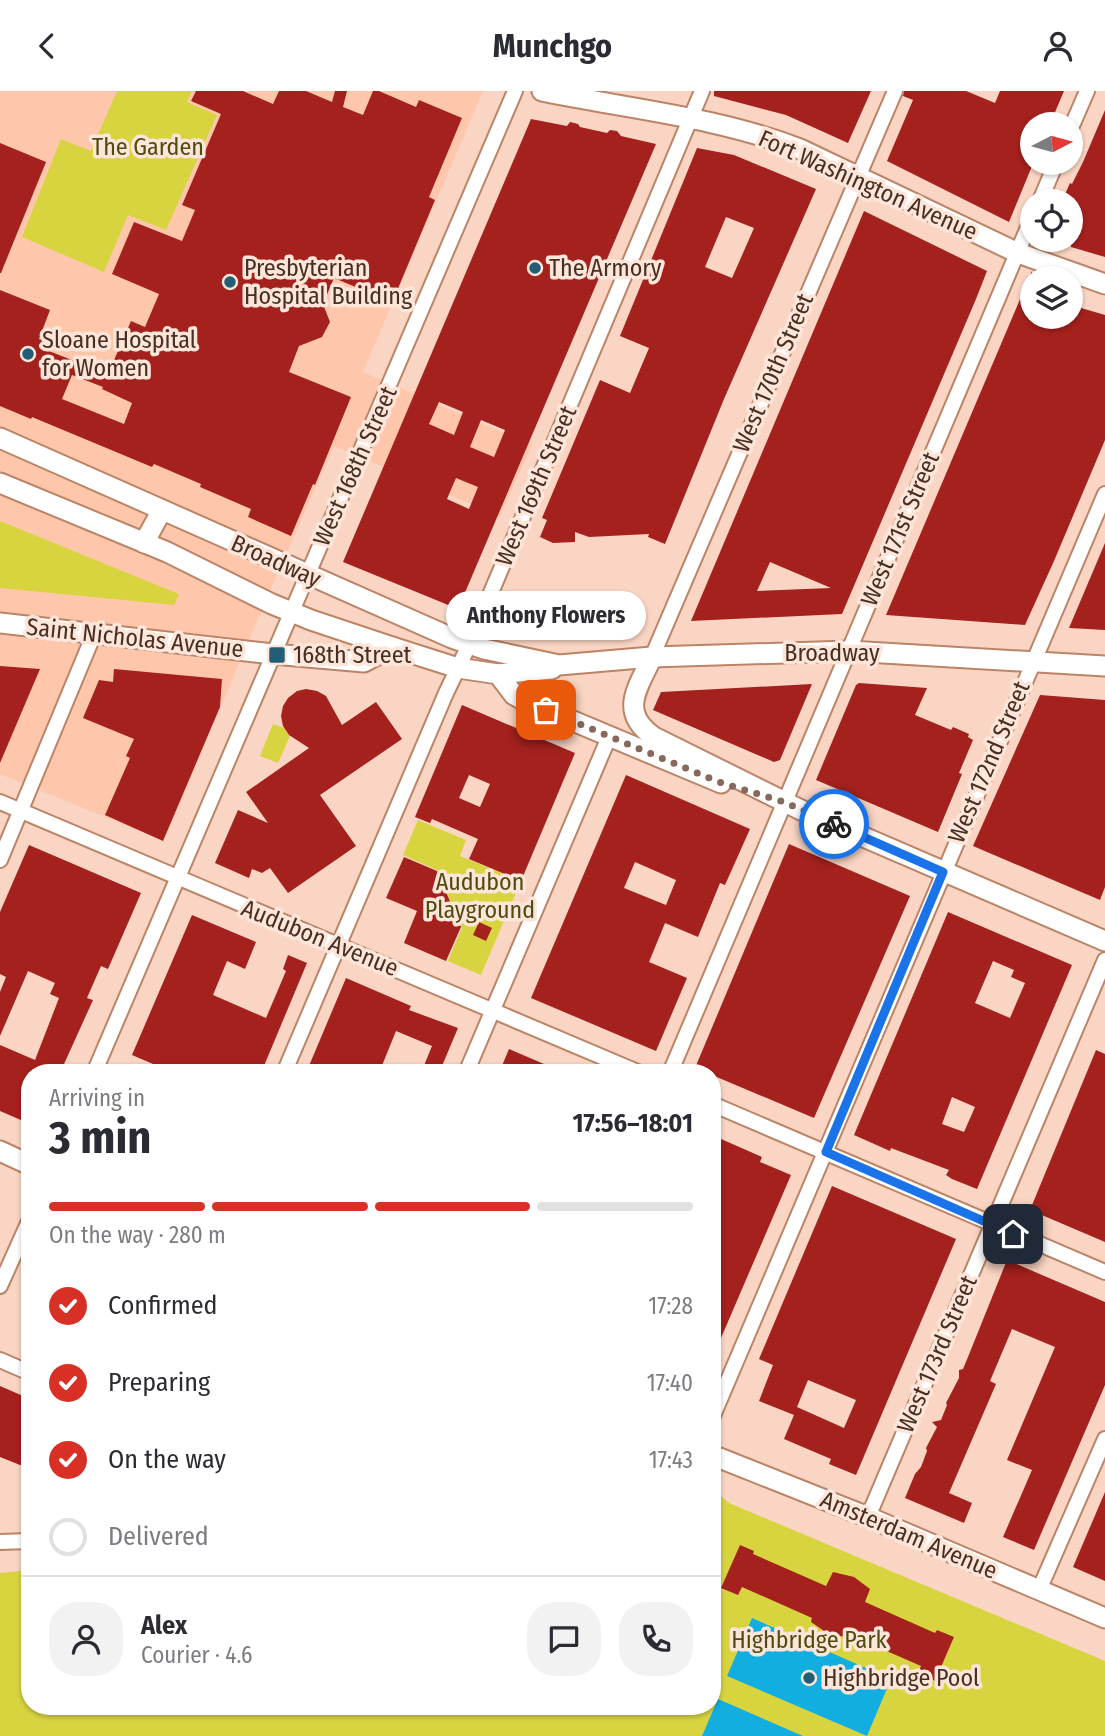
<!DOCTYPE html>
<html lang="en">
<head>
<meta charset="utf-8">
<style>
  body { margin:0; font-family:"Fira Sans Condensed",sans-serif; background:#f2f2f3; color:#2b2b33; height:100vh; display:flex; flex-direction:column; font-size:26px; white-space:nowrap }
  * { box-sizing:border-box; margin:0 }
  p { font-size:23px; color:#7c7c81 }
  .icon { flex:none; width:38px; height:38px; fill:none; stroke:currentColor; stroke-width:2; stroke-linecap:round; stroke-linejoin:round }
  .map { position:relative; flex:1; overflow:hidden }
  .drawer { position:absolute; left:21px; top:973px; width:700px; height:651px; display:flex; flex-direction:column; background:#fff; border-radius:28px; box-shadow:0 2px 5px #0004 }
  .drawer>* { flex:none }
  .needle { width:46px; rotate:84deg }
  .fabs { position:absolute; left:1020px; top:21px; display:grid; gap:14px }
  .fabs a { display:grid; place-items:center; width:63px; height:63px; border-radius:50%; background:#fff; box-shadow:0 2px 5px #0004; font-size:35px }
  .pin { position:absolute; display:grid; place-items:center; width:60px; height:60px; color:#fff; margin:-30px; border-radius:14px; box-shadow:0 4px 10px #0006 }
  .courier { position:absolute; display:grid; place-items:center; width:70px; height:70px; margin:-35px; border:5px solid #1a73e8; border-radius:50%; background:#fff; color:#222; box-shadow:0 2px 9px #0007 }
  .bubble { position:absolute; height:49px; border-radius:24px; background:#fff; box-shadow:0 2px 5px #0004; font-size:23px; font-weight:700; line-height:49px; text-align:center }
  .overview em { font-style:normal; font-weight:700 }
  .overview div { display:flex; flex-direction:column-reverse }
  .overview { display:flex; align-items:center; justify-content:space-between; height:119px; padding:0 28px }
  h1 { font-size:46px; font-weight:700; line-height:52px }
  .bar { display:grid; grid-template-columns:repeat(4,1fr); gap:10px 7px; align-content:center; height:84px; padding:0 28px }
  .bar i { height:9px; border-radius:5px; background:#e1e1e2 }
  .bar .active { background:#d93025 }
  .bar p { grid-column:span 4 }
  .line { display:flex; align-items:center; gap:18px; padding:0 28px; border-top:2px solid #e1e1e2 }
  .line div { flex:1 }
  .round { display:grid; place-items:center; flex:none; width:74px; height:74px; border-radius:28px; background:#f2f2f3 }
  ol { padding:0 28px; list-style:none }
  li { display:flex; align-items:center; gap:21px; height:77px }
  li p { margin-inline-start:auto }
  li .icon { padding:7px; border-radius:50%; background:#d93025; color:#fff; stroke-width:4 }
  li:last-child { color:#7c7c81 }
  li i { width:38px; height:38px; border:4px solid #e1e1e2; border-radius:50% }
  header { display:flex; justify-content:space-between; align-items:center; height:91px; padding:0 28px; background:#fff; font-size:32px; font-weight:700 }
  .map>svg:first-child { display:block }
  .built { fill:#fec7ac }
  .green { fill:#d8d440 }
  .water { fill:#12aee0 }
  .building { fill:#a4211d; fill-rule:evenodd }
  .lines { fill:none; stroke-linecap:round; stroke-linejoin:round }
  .minor-casing { stroke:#bc8467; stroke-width:18 }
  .major-casing { stroke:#bc8467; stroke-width:23 }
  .minor { stroke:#fff; stroke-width:14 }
  .major { stroke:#fff; stroke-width:19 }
  .done { stroke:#86695b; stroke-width:7; stroke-dasharray:0 12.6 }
  .route { stroke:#1a73e8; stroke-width:9 }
  .poi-dot { fill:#225f76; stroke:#fee5d9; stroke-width:2.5 }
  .labels { text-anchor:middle; stroke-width:7; stroke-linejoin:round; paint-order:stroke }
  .park-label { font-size:24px; fill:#4e4d10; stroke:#fee5d9 }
  .street-label { font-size:24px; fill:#472f23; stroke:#fee5d9 }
  .poi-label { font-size:24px; fill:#472f23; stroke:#fee5d9; text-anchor:start }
</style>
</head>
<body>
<header><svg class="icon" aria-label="back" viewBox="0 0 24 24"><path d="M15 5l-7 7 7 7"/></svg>Munchgo<svg class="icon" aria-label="person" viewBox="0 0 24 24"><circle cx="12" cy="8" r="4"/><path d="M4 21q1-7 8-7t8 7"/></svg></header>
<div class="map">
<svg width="1105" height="1645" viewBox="0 0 1105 1645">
  <rect width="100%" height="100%" fill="#fad5c3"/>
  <polygon class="built" points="0,0 483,0 363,281 532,354 500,425 334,355 272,495 164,750 0,683"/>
  <g class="green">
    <polygon points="117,0 192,0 187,11 217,24 166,139 128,124 104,181 22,146 61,48 91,60"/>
    <polygon points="0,430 179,503 174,514 0,497"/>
    <polygon points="273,633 284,637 290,645 278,672 260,665"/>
    <polygon points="418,729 466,749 460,765 521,790 481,884 448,870 462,837 437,779 403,764"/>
    <polygon points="712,1397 729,1412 1105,1570 1105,1645 0,1645 0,1482 30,1479 30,1615 712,1615"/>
  </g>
  <g class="water">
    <polygon points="752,1527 891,1588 867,1645 727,1585"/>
    <polygon points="718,1608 803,1645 804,1645 702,1645"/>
  </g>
  <g class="building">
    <path d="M196,0H243L273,13L279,0H306L332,11L335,0H347L343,16L363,24L373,0H379L416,16L419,9L462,27L429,106L435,109L397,200L380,193L375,204L334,187L323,213L330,231L322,246L299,255L289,281L351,306L315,394L313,393L291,445L248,426L251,418L200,396L201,393L154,373L152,376L32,326L31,328L0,315V199L50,219L39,248L44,250L41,257L108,283L131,230L145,236L159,203L112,183L134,131L182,150L195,119L182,114L221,23L191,10ZM72,284L103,296L102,298L132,312L124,333L62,308Z"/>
    <polygon points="714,0 871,0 848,52 786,24 714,5"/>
    <polygon points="904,0 966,0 995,12 1000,0 1064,0 1050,33 1032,33 1032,75 1009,131 887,70 913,9 903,5"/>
    <polygon points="1105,19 1105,166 1071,156 1071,110 1062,110 1070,92 1072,93 1083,71"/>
    <path d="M531,28L567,35L570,31L578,33L580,36L607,42L610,39L617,40L621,45L656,53L458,518L343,471ZM439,311L463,321L454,344L429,333ZM481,329L505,339L494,366L470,356ZM456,387L478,396L469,418L447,408Z"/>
    <polygon points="0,52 46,71 1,182 0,182"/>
    <path d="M697,57L734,64L816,98L724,308L665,453L648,446L649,443L589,446L575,441V451L553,452L540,446L547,429L542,427L600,289L630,302L649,257L620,245ZM726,126L754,137L732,187L705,176Z"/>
    <path d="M864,120L987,180L976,208L842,523L691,530ZM770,471L831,497L757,500Z"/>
    <polygon points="1032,180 1032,226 1071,226 1071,214 1105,224 1105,349 1054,470 1025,534 886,524"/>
    <polygon points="1105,452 1105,539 1069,537"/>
    <polygon points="0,575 40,578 0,672"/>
    <polygon points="114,578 222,588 220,616 163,750 105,724 130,667 126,665 134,648 83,627 99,589 113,591"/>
    <polygon points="859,592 927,597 915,624 951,639 953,636 969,643 968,646 973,649 959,682 962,683 938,741 816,689 856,594"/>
    <polygon points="812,593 780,669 774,671 653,619 661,601"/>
    <polygon points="306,598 317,600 326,605 342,634 376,611 402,648 320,704 356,755 288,802 270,777 262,782 252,778 249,787 215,772 238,719 268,732 246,701 309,657 289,644 283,635 281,625 283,615 288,607 297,600"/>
    <polygon points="1040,604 1105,609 1105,796 1100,809 973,755"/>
    <path d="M462,614L575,662L521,790L469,768L478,748L432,728L430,732L415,726ZM469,684L490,693L480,716L459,707Z"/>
    <path d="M626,684L750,738L725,794L720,792L698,846L665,832L649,871L687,887L656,960L531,907ZM635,771L676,789L666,814L624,797Z"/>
    <polygon points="789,753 910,805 814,1027 712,984 712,982 695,977"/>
    <polygon points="29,754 141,802 108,878 101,875 87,907 93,909 64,973 84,982 30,982 30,1033 0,1020 0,954 35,969 59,907 50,903 55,892 28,880 0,945 0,901 6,886 0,883 0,821"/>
    <polygon points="404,766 437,780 461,836 446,870 404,852 417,820 386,807"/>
    <path d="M948,821L1072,874L977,1098L952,1088L946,1084L949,1079L891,1057L890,1060L854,1044ZM993,870L1014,879L1011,886L1025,892L1010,927L975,912ZM952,1006L975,1016L964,1041L942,1033Z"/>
    <polygon points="192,824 256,851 245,878 227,870 213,904 266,927 286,880 283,878 288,864 307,872 261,982 158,982 160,976 132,964"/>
    <polygon points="479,831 492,837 486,850 473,844"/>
    <polygon points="346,887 411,915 409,919 458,937 439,982 421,982 432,955 396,940 379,982 306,982"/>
    <polygon points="509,958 565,982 499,982"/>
    <polygon points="1096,959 1105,963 1105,1151 1030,1119"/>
    <polygon points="712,1044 762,1066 760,1071 791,1084 712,1268 712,1123 717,1112 713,1110 720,1095 712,1092"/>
    <path d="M832,1095L956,1148L856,1384L829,1373L831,1368L784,1348L794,1324L759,1310L773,1274L759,1268ZM808,1289L856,1309L844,1337L797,1316Z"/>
    <polygon points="1007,1169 1105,1211 1105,1294 1034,1459 1003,1446 1032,1379 1007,1369 1055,1256 1012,1238 990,1290 996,1293 949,1402 972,1412 964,1432 905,1407 915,1383 921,1376 927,1360 926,1357 937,1336 932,1331 941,1329 947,1314 946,1312 959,1287 959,1279 963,1278 968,1266"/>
    <polygon points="0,1295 30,1308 30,1378 0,1366"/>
    <polygon points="1105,1401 1105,1490 1073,1476"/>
    <polygon points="740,1454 754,1460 753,1463 826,1495 833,1481 854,1486 870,1498 865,1511 935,1542 937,1539 954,1546 935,1590 918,1582 921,1575 850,1544 849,1547 827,1542 811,1531 812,1527 742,1496 738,1504 721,1497"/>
  </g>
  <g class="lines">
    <defs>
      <g id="minor">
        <polyline points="1071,37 1087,0"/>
        <polyline points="1040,110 1056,72"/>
        <polyline points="652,566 895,0"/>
        <polyline points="0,711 640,982"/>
        <polyline points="0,769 94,543"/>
        <polyline points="94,982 515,0"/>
        <polyline points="284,982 446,602 469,554 702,0"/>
        <polyline points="466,982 609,646"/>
        <polyline points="670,982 1032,127"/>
        <polyline points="712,1013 1105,1181"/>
        <polyline points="0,1195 30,1128"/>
        <polyline points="0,1269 30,1282"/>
        <polyline points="712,1327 1105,403"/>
        <polyline points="868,1426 1105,869"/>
        <polyline points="0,1451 30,1450"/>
        <polyline points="1039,1499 1105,1348"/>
      </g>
      <g id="major">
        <path d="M542,0C628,18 718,26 800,58L1018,162L1105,193"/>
        <polyline points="0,347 452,547 484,558 559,574 652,566 849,560 1105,575"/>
        <polyline points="0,392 167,461 272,513 311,529 392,556 458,577 498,583 552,578"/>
        <polyline points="144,452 162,419"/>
        <polyline points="0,532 273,563 364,571 392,556"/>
        <path d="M652,566C638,597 618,621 654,646L801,719L1105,850"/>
        <polyline points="498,583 514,604 523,609 721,692"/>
        <polyline points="0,1060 30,1074"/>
        <polyline points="712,1364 868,1426 1105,1527"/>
      </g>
    </defs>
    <use href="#minor" class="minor-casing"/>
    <use href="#major" class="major-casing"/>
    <use href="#minor" class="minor"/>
    <use href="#major" class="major"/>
  </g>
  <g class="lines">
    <polyline class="done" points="546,619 719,691 784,711 834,733"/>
    <polyline class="route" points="834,733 943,781 826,1061 1013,1143"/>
  </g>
  <g class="poi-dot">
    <circle cx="535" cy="177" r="7"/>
    <circle cx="230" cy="191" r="7"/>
    <circle cx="28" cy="263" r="7"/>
    <rect x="268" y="555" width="18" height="18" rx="3.5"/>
    <circle cx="809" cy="1587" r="7"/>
  </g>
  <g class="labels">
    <g class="park-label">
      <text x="148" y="64">The Garden</text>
      <text x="480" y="799">Audubon<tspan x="480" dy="28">Playground</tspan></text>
      <text x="809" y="1557">Highbridge Park</text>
    </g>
    <g class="street-label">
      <text transform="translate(868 94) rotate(24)" y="8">Fort Washington Avenue</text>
      <text transform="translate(773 282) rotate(-67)" y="8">West 170th Street</text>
      <text transform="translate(355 375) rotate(-66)" y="8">West 168th Street</text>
      <text transform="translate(536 395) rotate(-67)" y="8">West 169th Street</text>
      <text transform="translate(900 438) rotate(-67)" y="8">West 171st Street</text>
      <text transform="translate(276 470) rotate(24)" y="8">Broadway</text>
      <text transform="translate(135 547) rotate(6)" y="8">Saint Nicholas Avenue</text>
      <text x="832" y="570">Broadway</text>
      <text transform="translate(989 671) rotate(-67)" y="8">West 172nd Street</text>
      <text transform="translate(320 847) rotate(22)" y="8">Audubon Avenue</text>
      <text transform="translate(937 1263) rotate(-67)" y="8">West 173rd Street</text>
      <text transform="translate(909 1444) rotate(23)" y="8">Amsterdam Avenue</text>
    </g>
    <g class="poi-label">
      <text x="244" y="185">Presbyterian<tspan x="244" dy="28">Hospital Building</tspan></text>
      <text x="549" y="185">The Armory</text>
      <text x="42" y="257">Sloane Hospital<tspan x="42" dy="28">for Women</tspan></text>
      <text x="293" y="572">168th Street</text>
      <text x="823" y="1595">Highbridge Pool</text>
    </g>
  </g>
</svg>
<div class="fabs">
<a><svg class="needle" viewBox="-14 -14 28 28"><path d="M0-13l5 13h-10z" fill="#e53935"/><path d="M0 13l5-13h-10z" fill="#7c7c81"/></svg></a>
<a><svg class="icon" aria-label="locate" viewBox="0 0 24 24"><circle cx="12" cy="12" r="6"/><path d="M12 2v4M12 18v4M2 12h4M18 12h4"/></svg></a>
<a><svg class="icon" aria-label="layers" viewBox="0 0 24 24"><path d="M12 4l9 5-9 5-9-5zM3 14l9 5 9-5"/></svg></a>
</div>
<div class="pin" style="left:546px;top:619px;background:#ea580c"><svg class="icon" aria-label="bag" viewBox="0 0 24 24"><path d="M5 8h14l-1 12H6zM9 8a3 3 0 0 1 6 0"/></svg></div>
<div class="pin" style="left:1013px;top:1143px;background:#1f2937"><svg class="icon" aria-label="home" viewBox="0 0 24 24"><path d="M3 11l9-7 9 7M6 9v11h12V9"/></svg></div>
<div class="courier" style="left:834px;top:733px"><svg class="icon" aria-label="bike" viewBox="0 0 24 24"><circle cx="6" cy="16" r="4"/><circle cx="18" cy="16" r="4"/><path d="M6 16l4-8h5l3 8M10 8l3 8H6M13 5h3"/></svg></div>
<div class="bubble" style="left:446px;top:500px;width:200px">Anthony Flowers</div>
<section class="drawer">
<div class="overview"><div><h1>3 min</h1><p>Arriving in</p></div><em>17:56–18:01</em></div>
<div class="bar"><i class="active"></i><i class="active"></i><i class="active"></i><i></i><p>On the way · 280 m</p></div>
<ol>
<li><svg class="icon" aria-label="check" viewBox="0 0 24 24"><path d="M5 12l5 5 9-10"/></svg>Confirmed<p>17:28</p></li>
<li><svg class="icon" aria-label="check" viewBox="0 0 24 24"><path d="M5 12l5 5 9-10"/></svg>Preparing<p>17:40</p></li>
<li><svg class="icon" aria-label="check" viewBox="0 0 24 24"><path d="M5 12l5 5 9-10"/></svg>On the way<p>17:43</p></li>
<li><i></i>Delivered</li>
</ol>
<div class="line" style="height:126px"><a class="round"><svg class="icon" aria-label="person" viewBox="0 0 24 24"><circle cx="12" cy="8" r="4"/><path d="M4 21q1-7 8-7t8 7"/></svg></a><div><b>Alex</b><p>Courier · 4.6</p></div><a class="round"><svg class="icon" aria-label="chat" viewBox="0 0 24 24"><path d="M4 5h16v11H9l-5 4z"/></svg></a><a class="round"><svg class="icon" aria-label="phone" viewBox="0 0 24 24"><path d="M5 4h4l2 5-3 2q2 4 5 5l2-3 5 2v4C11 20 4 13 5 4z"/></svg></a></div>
</section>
</div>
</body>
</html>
